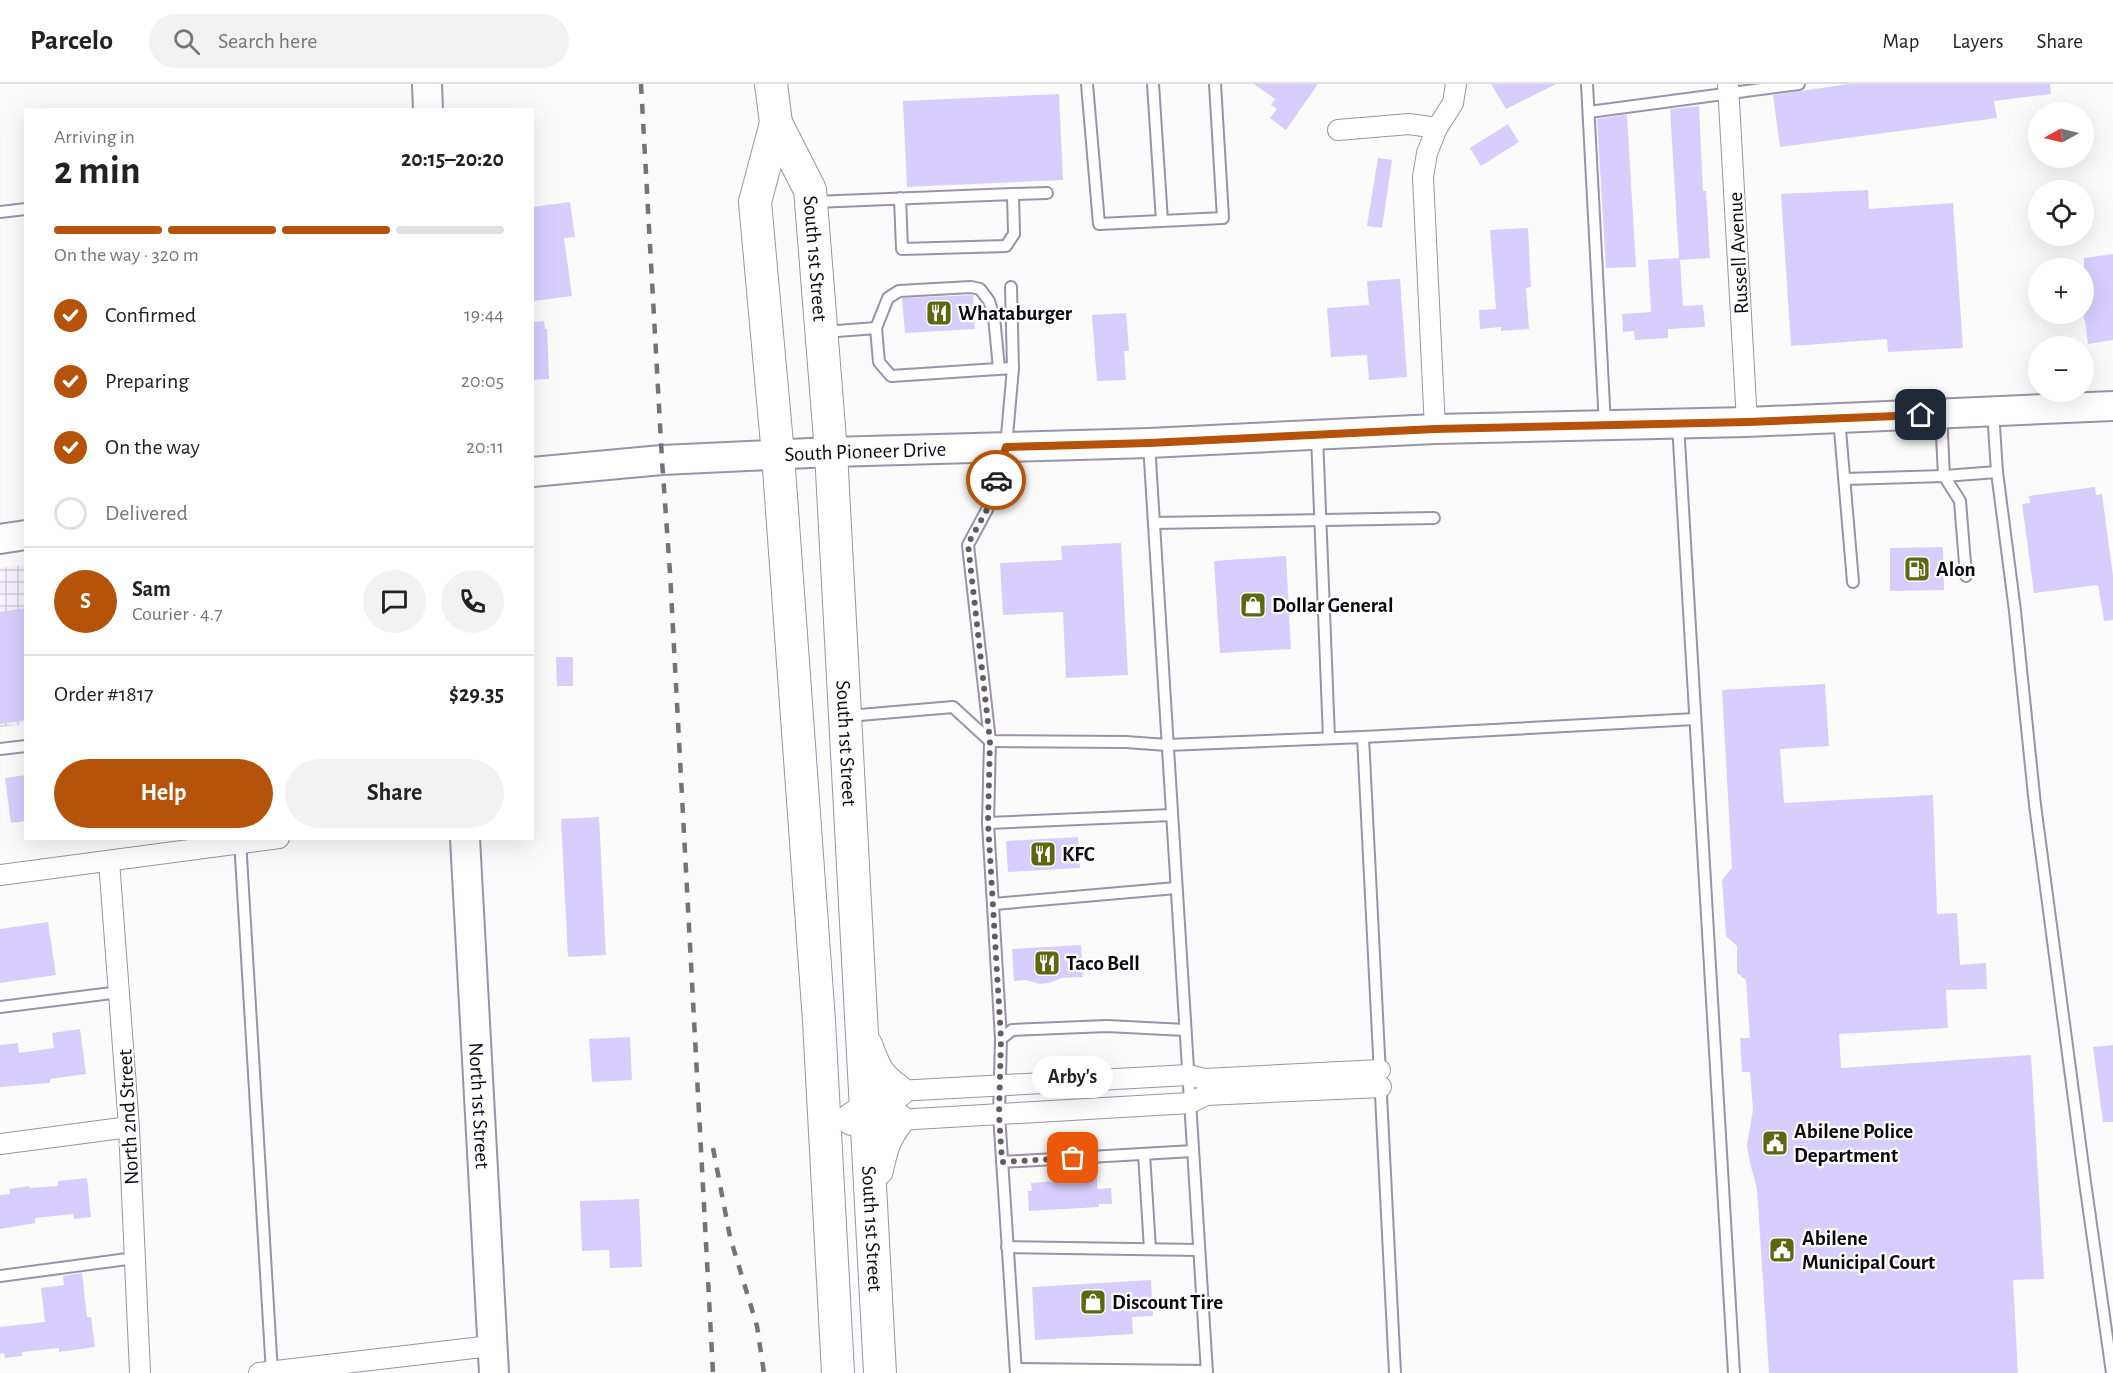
<!DOCTYPE html>
<html lang="en">
<head>
<meta charset="utf-8">
<style>
  body { margin:0; font-family:"Alegreya Sans",sans-serif; background:#f2f2f2; color:#222; height:100vh; display:flex; flex-direction:column; font-size:22px; white-space:nowrap }
  * { box-sizing:border-box; margin:0 }
  p { font-size:20px; color:#767676 }
  .icon { flex:none; width:33px; height:33px; fill:none; stroke:currentColor; stroke-width:2; stroke-linecap:round; stroke-linejoin:round }
  .map { position:relative; flex:1; overflow:hidden }
  .sheet { position:absolute; left:24px; top:24px; width:510px; height:732px; display:flex; flex-direction:column; background:#fff; border-radius:0px; box-shadow:0 6px 24px #0002 }
  .sheet>* { flex:none }
  .needle { width:39px; rotate:262deg }
  .fabs { position:absolute; left:2028px; top:18px; display:grid; gap:12px }
  .fabs a { display:grid; place-items:center; width:66px; height:66px; border-radius:50%; background:#fff; box-shadow:0 6px 24px #0002; font-size:30px }
  .pin { position:absolute; display:grid; place-items:center; width:51px; height:51px; color:#fff; margin:-26px; border-radius:12px; box-shadow:0 3px 9px #0006 }
  .courier { position:absolute; display:grid; place-items:center; width:60px; height:60px; margin:-30px; border:4px solid #b45309; border-radius:50%; background:#fff; color:#222; box-shadow:0 2px 8px #0007 }
  .bubble { position:absolute; height:42px; border-radius:21px; background:#fff; box-shadow:0 6px 24px #0002; font-size:20px; font-weight:600; line-height:42px; text-align:center }
  .headline em { font-style:normal; font-weight:600 }
  .headline div { display:flex; flex-direction:column-reverse }
  .headline { display:flex; align-items:center; justify-content:space-between; height:102px; padding:0 30px }
  h1 { font-size:39px; font-weight:600; line-height:45px }
  .bar { display:grid; grid-template-columns:repeat(4,1fr); gap:9px 6px; align-content:center; height:72px; padding:0 30px }
  .bar i { height:8px; border-radius:4px; background:#e0e0e0 }
  .bar .selected { background:#b45309 }
  .bar p { grid-column:span 4 }
  .line { display:flex; align-items:center; gap:15px; padding:0 30px; border-top:2px solid #e0e0e0 }
  .line div { flex:1 }
  .round { display:grid; place-items:center; flex:none; width:63px; height:63px; border-radius:32px; background:#f2f2f2 }
  ol { padding:0 30px; list-style:none }
  li { display:flex; align-items:center; gap:18px; height:66px }
  li p { margin-inline-start:auto }
  li .icon { padding:6px; border-radius:50%; background:#b45309; color:#fff; stroke-width:4 }
  li:last-child { color:#767676 }
  li i { width:33px; height:33px; border:3px solid #e0e0e0; border-radius:50% }
  .primary-button { display:flex; gap:12px; margin-top:auto; padding:12px 30px }
  .primary-button a { flex:1; height:69px; border-radius:36px; background:#b45309; color:#fff; font-size:24px; font-weight:600; line-height:69px; text-align:center }
  .primary-button a+a { background:#f2f2f2; color:#222 }
  header { display:flex; align-items:center; gap:36px; box-sizing:border-box; height:84px; padding:0 30px; background:#fff; border-bottom:2px solid #e0e0e0 }
  header strong { font-size:28px }
  nav { display:flex; gap:33px; margin-inline-start:auto; font-size:21px }
  .search { width:420px; height:54px; background:#f2f2f2; display:flex; align-items:center; gap:15px; box-sizing:border-box; padding:0 21px; border-radius:33px; color:#767676; font-size:22px }
  .map>svg:first-child { display:block }
  .industrial { fill:url(#industrial-grid) }
  .building { fill:#d8cefd }
  .lines { fill:none; stroke-linecap:round; stroke-linejoin:round }
  .lane-casing { stroke:#9d91a9; stroke-width:14 }
  .street-casing { stroke:#9d91a9; stroke-width:22 }
  .secondary-casing { stroke:#9d91a9; stroke-width:32 }
  .primary-casing { stroke:#9d91a9; stroke-width:34 }
  .lane { stroke:#fff; stroke-width:10 }
  .street { stroke:#fff; stroke-width:20 }
  .secondary { stroke:#fff; stroke-width:28 }
  .primary { stroke:#fff; stroke-width:32 }
  .rail { stroke:#767378; stroke-width:4.5; stroke-dasharray:10 10; stroke-linecap:butt }
  .done { stroke:#605e63; stroke-width:6; stroke-dasharray:0 10.8 }
  .route { stroke:#b45309; stroke-width:8 }
  .labels { text-anchor:middle; stroke-width:4.5; stroke-linejoin:round; paint-order:stroke }
  .street-label { font-size:21px; fill:#0d0911; stroke:#fff }
  .poi-label { font-size:21px; font-weight:bold; fill:#0d0911; stroke:#fff; text-anchor:start }
</style>
</head>
<body>
<header>
<strong>Parcelo</strong>
<div class="search"><svg class="icon" aria-label="search" viewBox="0 0 24 24"><circle cx="10" cy="10" r="6"/><path d="M15 15l6 6"/></svg>Search here</div>
<nav><a>Map</a><a>Layers</a><a>Share</a></nav>
</header>
<div class="map">
<svg width="2113" height="1289" viewBox="0 0 2113 1289">
  <defs>
    <pattern id="industrial-grid" width="8" height="8" patternUnits="userSpaceOnUse" patternTransform="scale(1.5)"><rect width="8" height="8" fill="#f7f1fe"/><path d="M0 4h8M4 0v8" fill="none" stroke="#d3cdd9"/></pattern>
  </defs>
  <rect width="100%" height="100%" fill="#fbfbfb"/>
  <polygon class="industrial" points="25,481 25,640 0,643 0,484"/>
  <g class="building">
    <polygon points="1254,0 1318,0 1286,46 1270,34 1277,25 1271,21 1275,15"/>
    <polygon points="1491,0 1556,0 1506,25"/>
    <polygon points="1849,0 2050,0 2051,10 1994,17 1997,34 1780,63 1773,11"/>
    <polygon points="1059,10 1063,96 907,103 903,17"/>
    <polygon points="1699,22 1703,107 1706,107 1710,174 1680,176 1683,222 1703,221 1705,243 1668,245 1668,254 1635,256 1634,247 1623,248 1622,230 1651,228 1648,176 1679,174 1670,25"/>
    <polygon points="1623,31 1627,31 1636,183 1606,184 1597,35"/>
    <polygon points="1508,40 1519,58 1481,82 1470,64"/>
    <polygon points="1378,74 1392,76 1382,144 1367,142"/>
    <polygon points="1868,106 1869,125 1953,119 1963,264 1888,268 1887,255 1791,262 1781,110"/>
    <polygon points="570,118 575,153 564,154 572,212 534,217 532,123"/>
    <polygon points="1528,144 1531,203 1526,204 1529,245 1501,247 1501,243 1480,245 1479,226 1496,225 1490,146"/>
    <polygon points="2113,170 2113,256 2088,260 2085,236 2084,236 2084,174"/>
    <polygon points="1400,195 1407,293 1369,296 1367,271 1331,273 1327,224 1369,221 1367,197"/>
    <polygon points="973,211 975,245 905,249 902,214"/>
    <polygon points="1126,229 1129,267 1124,267 1126,296 1097,297 1092,231"/>
    <polygon points="544,237 545,245 547,245 549,295 532,296 532,238"/>
    <polygon points="2095,403 2096,411 2102,410 2113,492 2113,536 2104,537 2098,501 2034,509 2022,420 2030,419 2029,412"/>
    <polygon points="1121,459 1128,591 1066,594 1063,528 1003,531 1000,479 1062,476 1061,462"/>
    <polygon points="1943,463 1944,506 1890,507 1890,464"/>
    <polygon points="1286,472 1291,565 1220,569 1214,477"/>
    <polygon points="26,524 26,636 0,640 0,528"/>
    <polygon points="556,573 573,573 573,602 557,602"/>
    <polygon points="1825,600 1829,662 1780,665 1784,719 1933,711 1937,830 1957,829 1960,881 1986,879 1987,905 1946,906 1948,944 1839,950 1841,984 2031,971 2044,1195 2013,1196 2018,1289 1769,1289 1757,1105 1750,1079 1747,1061 1753,1026 1750,988 1742,988 1740,954 1750,954 1746,896 1737,889 1737,862 1726,852 1722,796 1732,784 1722,606"/>
    <polygon points="26,691 26,737 11,739 5,694"/>
    <polygon points="599,733 606,871 568,873 561,735"/>
    <polygon points="1078,753 1080,784 1008,788 1006,757"/>
    <polygon points="48,838 56,891 0,899 0,845"/>
    <polygon points="1081,861 1083,893 1062,894 1049,899 1040,900 1026,896 1014,897 1012,865"/>
    <polygon points="80,945 86,990 50,995 50,999 0,1003 0,961 18,959 19,969 54,964 52,949"/>
    <polygon points="630,953 632,996 592,998 589,955"/>
    <polygon points="2113,961 2113,1038 2103,1038 2093,963"/>
    <polygon points="1097,1092 1097,1105 1111,1104 1112,1120 1099,1120 1099,1123 1029,1127 1028,1107 1032,1107 1031,1099 1056,1097 1056,1094"/>
    <polygon points="87,1094 91,1133 74,1135 73,1130 35,1134 35,1139 0,1145 0,1111 10,1110 9,1105 29,1102 30,1104 58,1102 58,1097"/>
    <polygon points="639,1115 642,1183 610,1184 609,1166 582,1167 580,1117"/>
    <polygon points="82,1189 87,1233 91,1233 95,1263 59,1268 59,1264 22,1268 22,1272 5,1274 4,1269 0,1270 0,1243 45,1238 41,1204 64,1201 63,1192"/>
    <polygon points="1151,1196 1153,1232 1132,1233 1133,1250 1035,1256 1032,1203"/>
  </g>
  <g class="lines">
    <defs>
      <g id="lane">
        <polyline points="1087,0 1099,140 1223,134 1215,0"/>
        <polyline points="1153,0 1162,137"/>
        <polyline points="1587,0 1605,341"/>
        <polyline points="1589,28 1799,0"/>
        <polyline points="1013,110 1047,109"/>
        <polyline points="814,118 1013,110 1014,150 1006,162 902,165 900,114"/>
        <polyline points="0,128 26,125"/>
        <polyline points="1011,203 1013,284"/>
        <polyline points="876,244 888,214 899,207 971,203 980,205 989,217 994,233 999,284"/>
        <polyline points="824,248 876,244 879,278 891,292 1013,284 1006,363 990,420 968,461 990,657 988,739 1001,955"/>
        <polyline points="1993,327 1997,388 2015,527 2035,721 2085,1098 2112,1289"/>
        <polyline points="1941,331 1944,392 1960,417 1966,492"/>
        <polyline points="1839,334 1853,498"/>
        <polyline points="1678,340 1734,1289"/>
        <polyline points="1317,352 1329,654"/>
        <polyline points="1149,360 1207,1289"/>
        <polyline points="1845,395 1944,392 1997,388"/>
        <polyline points="1154,439 1434,434"/>
        <polyline points="848,632 953,623 990,657 1126,658 1167,661 1363,653 1395,1289"/>
        <polyline points="1363,653 1695,635"/>
        <polyline points="0,665 26,662"/>
        <polyline points="988,739 1172,731"/>
        <polyline points="240,756 272,1289"/>
        <polyline points="994,820 1176,804"/>
        <polyline points="0,923 120,908"/>
        <polyline points="1144,1070 1150,1165"/>
        <polyline points="1002,1078 1193,1067"/>
        <polyline points="1007,1163 1199,1166"/>
        <polyline points="0,1192 135,1174"/>
        <polyline points="1016,1285 1207,1287"/>
        <polyline points="1016,1289 999,1030 1001,955 1012,946 1107,942 1185,946"/>
      </g>
      <g id="street">
        <polyline points="1728,0 1747,338"/>
        <polyline points="1338,46 1409,40 1437,44"/>
        <polyline points="1435,345 1423,93 1427,69 1437,44 1453,19 1456,0"/>
        <polyline points="109,777 129,1043 140,1289"/>
        <polyline points="0,791 279,754"/>
        <polyline points="898,1007 1188,991 1204,995 1380,986"/>
        <polyline points="898,1036 1190,1019 1206,1011 1381,1003"/>
        <polyline points="0,1060 129,1043"/>
        <polyline points="259,1289 491,1262"/>
      </g>
      <g id="secondary">
        <polyline points="427,0 428,26"/>
        <path id="s1" d="M532,388L662,376L831,368L1149,359L1435,345L1747,338L2113,322"/>
        <polyline points="0,455 26,451"/>
        <path id="s2" d="M465,754L494,1289"/>
      </g>
      <g id="primary">
        <path id="s3" d="M771,0L776,39L810,106L811,118L831,368L880,1289"/>
        <polyline points="776,39 755,118 778,371 819,937 838,1289"/>
        <path d="M852,1035L898,1007C877,992 875,985 866,961"/>
        <path d="M877,1086C881,1066 885,1052 898,1036"/>
      </g>
    </defs>
    <use href="#lane" class="lane-casing"/>
    <use href="#street" class="street-casing"/>
    <use href="#secondary" class="secondary-casing"/>
    <use href="#primary" class="primary-casing"/>
    <use href="#lane" class="lane"/>
    <use href="#street" class="street"/>
    <use href="#secondary" class="secondary"/>
    <use href="#primary" class="primary"/>
    <g class="rail">
      <polyline points="641,0 662,376 670,489 713,1289"/>
      <polyline points="713,1064 730,1153 757,1242 764,1289"/>
    </g>
  </g>
  <g class="lines">
    <polyline class="done" points="996,396 990,420 968,460 990,657 988,739 1001,955 999,1030 1002,1078 1073,1074"/>
    <polyline class="route" points="996,396 1006,363 1149,359 1435,345 1748,338 1921,331"/>
  </g>
  <defs>
    <symbol id="restaurant-square" viewBox="-11 -11 22 22"><rect x="-9" y="-9" width="18" height="18" rx="4" fill="#5b680f" stroke="#fff"/><path d="M-5-6h1v4h1v-4h1v4h1v-4h1v5L-1.5 .5V6h-2V.5L-5-1ZM5-6V6H3V1.5H1.5Q1.5-4 5-6Z" fill="#fff"/></symbol>
    <symbol id="fuel-square" viewBox="-11 -11 22 22"><rect x="-9" y="-9" width="18" height="18" rx="4" fill="#5b680f" stroke="#fff"/><path d="M-5.5-6h7V0h2V4h1.3V-2.5L3-4.5l.8-.8L6-3V5H2.5V1h-1V6h-7ZM-4.2-4.7v3.2H.2V-4.7Z" fill="#fff"/></symbol>
    <symbol id="shop-square" viewBox="-11 -11 22 22"><rect x="-9" y="-9" width="18" height="18" rx="4" fill="#5b680f" stroke="#fff"/><path d="M-5-2.5h2.3a2.7 3.5 0 0 1 5.4 0H5L5.5 6h-11ZM-1.5-2.5h3a1.5 2.3 0 0 0-3 0Z" fill="#fff"/></symbol>
    <symbol id="civic-square" viewBox="-11 -11 22 22"><rect x="-9" y="-9" width="18" height="18" rx="4" fill="#5b680f" stroke="#fff"/><path d="M-.6-6.5H3V-4.5H.6V-3L4-1V1h2V6H-6V1h2V-1L-.6-3ZM-1.2 2.5V6h2.4V2.5Z" fill="#fff"/></symbol>
  </defs>
  <g fill-rule="evenodd">
    <use href="#restaurant-square" x="924" y="214" width="30" height="30"/>
    <use href="#fuel-square" x="1902" y="470" width="30" height="30"/>
    <use href="#shop-square" x="1238" y="506" width="30" height="30"/>
    <use href="#restaurant-square" x="1028" y="755" width="30" height="30"/>
    <use href="#restaurant-square" x="1032" y="864" width="30" height="30"/>
    <use href="#civic-square" x="1760" y="1044" width="30" height="30"/>
    <use href="#civic-square" x="1767" y="1151" width="30" height="30"/>
    <use href="#shop-square" x="1078" y="1203" width="30" height="30"/>
  </g>
  <g class="labels">
    <g class="street-label">
      <text transform="translate(1738 169) rotate(-93)" y="7">Russell Avenue</text>
      <text dy="7" stroke="none"><textPath href="#s3" startOffset="183">South 1st Street</textPath></text>
      <text dy="7" stroke="none"><textPath href="#s1" startOffset="334">South Pioneer Drive</textPath></text>
      <text dy="7" stroke="none"><textPath href="#s3" startOffset="669">South 1st Street</textPath></text>
      <text dy="7" stroke="none"><textPath href="#s2" startOffset="268">North 1st Street</textPath></text>
      <text transform="translate(128 1033) rotate(-93)" y="7">North 2nd Street</text>
      <text dy="7" stroke="none"><textPath href="#s3" startOffset="1155">South 1st Street</textPath></text>
    </g>
    <g class="poi-label">
      <text x="958" y="236">Whataburger</text>
      <text x="1936" y="492">Alon</text>
      <text x="1272" y="528">Dollar General</text>
      <text x="1062" y="777">KFC</text>
      <text x="1066" y="886">Taco Bell</text>
      <text x="1794" y="1054">Abilene Police<tspan x="1794" dy="24">Department</tspan></text>
      <text x="1802" y="1161">Abilene<tspan x="1802" dy="24">Municipal Court</tspan></text>
      <text x="1112" y="1225">Discount Tire</text>
    </g>
  </g>
</svg>
<div class="fabs">
<a><svg class="needle" viewBox="-14 -14 28 28"><path d="M0-13l5 13h-10z" fill="#e53935"/><path d="M0 13l5-13h-10z" fill="#767676"/></svg></a>
<a><svg class="icon" aria-label="locate" viewBox="0 0 24 24"><circle cx="12" cy="12" r="6"/><path d="M12 2v4M12 18v4M2 12h4M18 12h4"/></svg></a>
<a>+</a>
<a>−</a>
</div>
<div class="pin" style="left:1073px;top:1074px;background:#ea580c"><svg class="icon" aria-label="bag" viewBox="0 0 24 24"><path d="M5 8h14l-1 12H6zM9 8a3 3 0 0 1 6 0"/></svg></div>
<div class="pin" style="left:1921px;top:331px;background:#1f2937"><svg class="icon" aria-label="home" viewBox="0 0 24 24"><path d="M3 11l9-7 9 7M6 9v11h12V9"/></svg></div>
<div class="courier" style="left:996px;top:396px"><svg class="icon" aria-label="car" viewBox="0 0 24 24"><path d="M5 17H2v-5l4-1 3-4h7l3 4 3 1v5h-3M9 17h6M6 11h13"/><circle cx="7" cy="17" r="2"/><circle cx="17" cy="17" r="2"/></svg></div>
<div class="bubble" style="left:1032px;top:972px;width:81px">Arby's</div>
<section class="sheet">
<div class="headline"><div><h1>2 min</h1><p>Arriving in</p></div><em>20:15–20:20</em></div>
<div class="bar"><i class="selected"></i><i class="selected"></i><i class="selected"></i><i></i><p>On the way · 320 m</p></div>
<ol>
<li><svg class="icon" aria-label="check" viewBox="0 0 24 24"><path d="M5 12l5 5 9-10"/></svg>Confirmed<p>19:44</p></li>
<li><svg class="icon" aria-label="check" viewBox="0 0 24 24"><path d="M5 12l5 5 9-10"/></svg>Preparing<p>20:05</p></li>
<li><svg class="icon" aria-label="check" viewBox="0 0 24 24"><path d="M5 12l5 5 9-10"/></svg>On the way<p>20:11</p></li>
<li><i></i>Delivered</li>
</ol>
<div class="line" style="height:108px"><b class="round" style="background:#b45309;color:#fff">S</b><div><b>Sam</b><p>Courier · 4.7</p></div><a class="round"><svg class="icon" aria-label="chat" viewBox="0 0 24 24"><path d="M4 5h16v11H9l-5 4z"/></svg></a><a class="round"><svg class="icon" aria-label="phone" viewBox="0 0 24 24"><path d="M5 4h4l2 5-3 2q2 4 5 5l2-3 5 2v4C11 20 4 13 5 4z"/></svg></a></div>
<div class="line" style="height:78px"><div>Order #1817</div><b>$29.35</b></div>
<div class="primary-button"><a>Help</a><a>Share</a></div>
</section>
</div>
</body>
</html>
